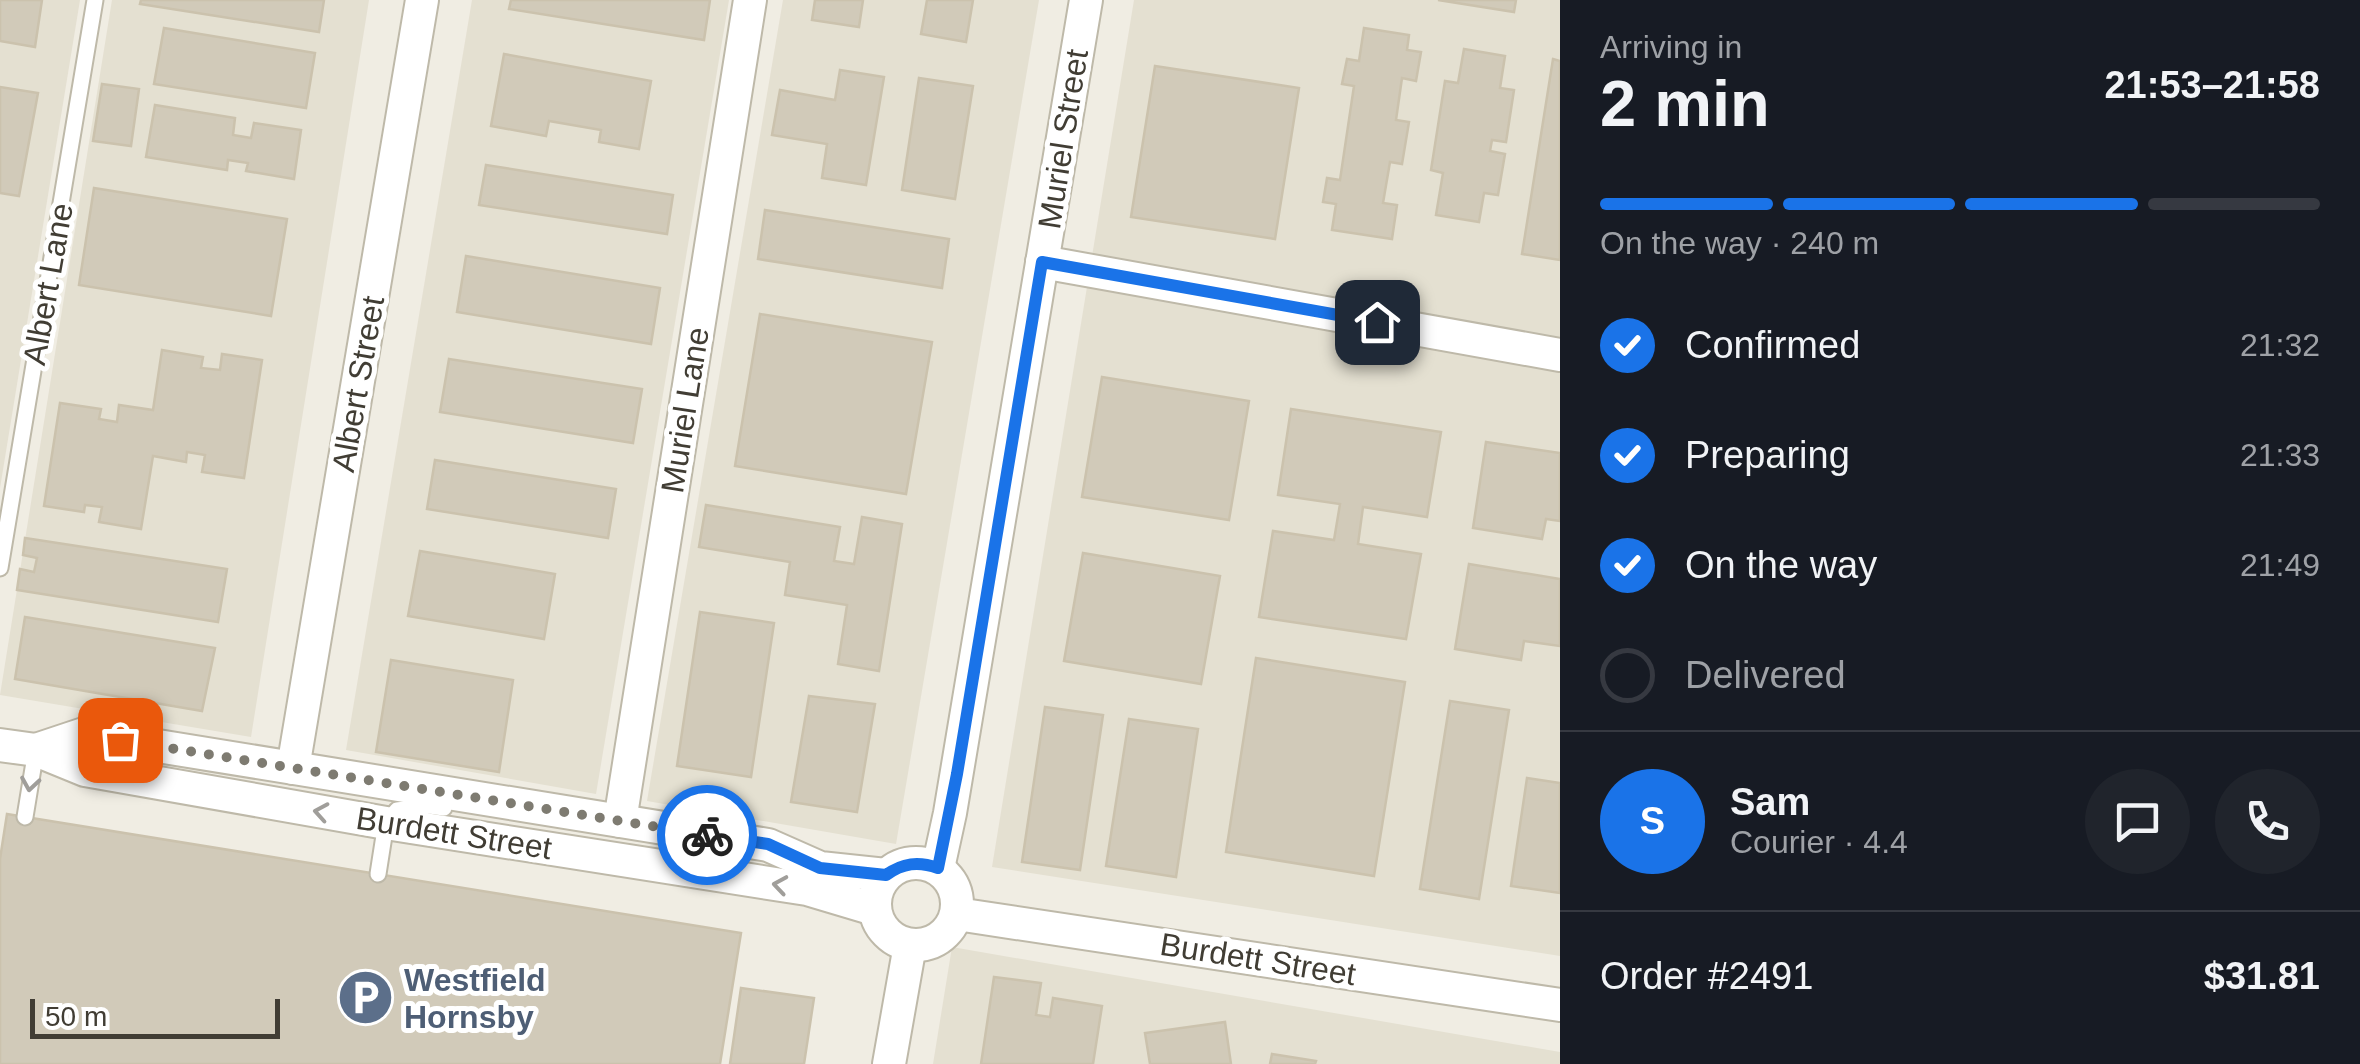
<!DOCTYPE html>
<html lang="en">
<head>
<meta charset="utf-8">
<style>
  body { margin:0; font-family:Helvetica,sans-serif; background:#20242c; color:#f1f3f6; height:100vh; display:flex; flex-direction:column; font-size:38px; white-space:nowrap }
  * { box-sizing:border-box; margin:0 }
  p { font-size:32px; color:#9ea1a6 }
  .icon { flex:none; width:55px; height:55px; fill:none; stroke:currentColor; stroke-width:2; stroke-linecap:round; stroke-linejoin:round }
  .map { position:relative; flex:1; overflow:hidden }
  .panel { display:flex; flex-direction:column; background:#171b24; width:800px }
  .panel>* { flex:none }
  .scale { position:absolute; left:30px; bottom:25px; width:250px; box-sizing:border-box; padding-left:10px; border:5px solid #413d34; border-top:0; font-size:28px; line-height:35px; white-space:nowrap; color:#413d34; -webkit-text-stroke:8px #fff; paint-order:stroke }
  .pin { position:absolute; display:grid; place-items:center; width:85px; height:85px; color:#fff; margin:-42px; border-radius:20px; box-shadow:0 5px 15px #0006 }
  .courier { position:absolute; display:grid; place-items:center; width:100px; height:100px; margin:-50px; border:8px solid #1a73e8; border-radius:50%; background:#fff; color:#222; box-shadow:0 2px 12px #0007 }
  .summary em { font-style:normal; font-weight:700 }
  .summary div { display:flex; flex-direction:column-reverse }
  .summary { display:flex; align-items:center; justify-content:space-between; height:170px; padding:0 40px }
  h1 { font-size:65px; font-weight:700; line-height:75px }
  .bar { display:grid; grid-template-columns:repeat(4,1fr); gap:15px 10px; align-content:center; height:120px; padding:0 40px }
  .bar i { height:12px; border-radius:8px; background:#363941 }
  .bar .active { background:#1a73e8 }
  .bar p { grid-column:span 4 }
  .line { display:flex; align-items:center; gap:25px; padding:0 40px; border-top:2px solid #363941 }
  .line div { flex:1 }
  .round { display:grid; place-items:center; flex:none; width:105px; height:105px; border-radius:52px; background:#20242c }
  ol { padding:0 40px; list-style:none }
  li { display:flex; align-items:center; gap:30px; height:110px }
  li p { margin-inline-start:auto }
  li .icon { padding:10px; border-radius:50%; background:#1a73e8; color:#fff; stroke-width:4 }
  li:last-child { color:#9ea1a6 }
  li i { width:55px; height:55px; border:5px solid #363941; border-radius:50% }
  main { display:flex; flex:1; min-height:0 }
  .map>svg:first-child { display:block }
  .residential { fill:#e4e0d1 }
  .building { fill:#d1cab9; stroke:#cbc2ad; stroke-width:2.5 }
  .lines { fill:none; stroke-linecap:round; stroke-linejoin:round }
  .lane-casing { stroke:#beb9a9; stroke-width:19 }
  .street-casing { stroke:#beb9a9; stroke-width:36 }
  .lane { stroke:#fff; stroke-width:15 }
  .street { stroke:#fff; stroke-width:32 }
  .oneway { stroke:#a09e9a }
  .done { stroke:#7e7b71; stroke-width:10; stroke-dasharray:0 18 }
  .route { stroke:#1a73e8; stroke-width:12 }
  .labels { text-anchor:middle; stroke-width:10; stroke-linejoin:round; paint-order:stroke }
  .street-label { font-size:32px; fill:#413d34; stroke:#fff }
  .service-label { font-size:32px; font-weight:bold; fill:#4e5e75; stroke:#fff; text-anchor:start }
</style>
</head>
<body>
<main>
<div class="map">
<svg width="1560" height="1064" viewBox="0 0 1560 1064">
  <rect width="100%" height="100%" fill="#f0ede3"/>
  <g class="residential">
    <polygon points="0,0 80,0 0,488"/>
    <polygon points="112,0 369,0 251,737 0,695"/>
    <polygon points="472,0 729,0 596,794 346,750"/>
    <polygon points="783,0 1039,0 896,844 647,801"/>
    <polygon points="1134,0 1560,0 1560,956 992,867"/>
    <polygon points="952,947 1560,1052 1560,1064 933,1064"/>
  </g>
  <g class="building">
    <polygon points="0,0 42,0 35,47 0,41"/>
    <polygon points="141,0 324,0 319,32 140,4"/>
    <polygon points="511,0 710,0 704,40 509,9"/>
    <polygon points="815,0 863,0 859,27 812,20"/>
    <polygon points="927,0 973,0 966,42 921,34"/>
    <polygon points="1438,0 1516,0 1514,12"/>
    <polygon points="164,28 315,53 306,108 154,84"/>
    <polygon points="1364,28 1409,35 1407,50 1421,52 1416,81 1402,78 1396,120 1409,122 1402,164 1390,162 1383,203 1397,205 1392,239 1332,230 1336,204 1323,202 1327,178 1340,180 1354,86 1342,84 1347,59 1359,61"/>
    <polygon points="1464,49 1505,56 1500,88 1514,90 1506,142 1492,140 1490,151 1505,154 1498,195 1484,193 1479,222 1436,215 1443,173 1431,170 1445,81 1458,83"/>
    <polygon points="504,54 651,81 639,149 599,142 601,130 549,121 546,136 491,126"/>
    <polygon points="1553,59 1560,61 1560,260 1522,254"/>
    <polygon points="1155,66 1299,88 1275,239 1131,217"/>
    <polygon points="840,70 884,77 866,185 822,178 827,144 772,135 780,90 835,100"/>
    <polygon points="919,78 973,86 955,199 902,190"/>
    <polygon points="102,84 139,89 131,146 93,141"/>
    <polygon points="0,87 38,93 19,196 0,193"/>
    <polygon points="155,105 235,118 233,135 251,138 254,123 301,130 294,179 246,171 248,163 228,160 227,170 146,157"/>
    <polygon points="486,165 673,195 667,234 479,205"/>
    <polygon points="94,188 287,219 271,316 79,285"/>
    <polygon points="765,210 949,239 942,288 758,259"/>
    <polygon points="466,256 660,288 651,344 457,312"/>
    <polygon points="760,314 932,342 906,494 735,466"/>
    <polygon points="162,350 203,357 201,368 220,370 222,354 262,360 244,478 202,472 205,455 187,452 186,462 153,456 141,529 99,522 102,507 85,505 84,512 44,506 60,403 101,409 99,419 117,422 119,405 153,410"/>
    <polygon points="449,359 642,389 633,443 440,412"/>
    <polygon points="1102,377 1249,401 1229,520 1082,497"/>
    <polygon points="1291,409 1441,432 1427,517 1363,507 1358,544 1421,554 1406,639 1259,617 1273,531 1334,540 1340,504 1278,495"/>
    <polygon points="1486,442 1560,453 1560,521 1546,519 1542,539 1473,528"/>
    <polygon points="435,460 616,489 608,538 427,509"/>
    <polygon points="706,505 840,527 834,561 854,564 862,517 902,524 879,671 838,664 847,605 785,595 790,562 699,547"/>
    <polygon points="25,538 227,569 218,622 17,590 20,569 34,572 37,558 23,555"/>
    <polygon points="420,551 555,574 544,639 408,616"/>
    <polygon points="1083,553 1220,576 1201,684 1064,661"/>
    <polygon points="1469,564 1560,579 1560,646 1524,641 1521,660 1455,649"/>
    <polygon points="700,612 774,623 751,777 677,766"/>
    <polygon points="25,617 215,648 202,711 15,679"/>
    <polygon points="1256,658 1405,682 1374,876 1226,852"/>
    <polygon points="391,660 513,680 499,772 376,752"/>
    <polygon points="809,696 875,704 857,812 791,802"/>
    <polygon points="1450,701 1509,710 1479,899 1420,889"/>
    <polygon points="1045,707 1103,715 1080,870 1022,862"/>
    <polygon points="1129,719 1198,729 1176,877 1106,866"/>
    <polygon points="1527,778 1560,783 1560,893 1511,886"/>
    <polygon points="7,814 741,933 720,1064 0,1064 0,859"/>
    <polygon points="994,977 1041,983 1036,1015 1050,1017 1053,998 1102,1006 1093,1064 981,1064"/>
    <polygon points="741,988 814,998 804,1064 730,1064"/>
    <polygon points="1225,1022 1231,1064 1150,1064 1145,1033"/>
    <polygon points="1272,1054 1316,1061 1315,1064 1270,1064"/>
  </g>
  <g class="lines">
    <defs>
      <g id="lane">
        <polyline points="0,568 95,0"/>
        <polyline points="25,817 36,750"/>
        <polyline points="378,874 386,823 397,810 430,806 444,808"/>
      </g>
      <g id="street">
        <polyline points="1042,262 1560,355"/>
        <polyline points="0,745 36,750 85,770 386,823 807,889 874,909"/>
        <polyline points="36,750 84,734 768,845 820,868 886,875"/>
        <polyline points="293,768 422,0"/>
        <polyline points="620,821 750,0"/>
        <circle cx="916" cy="904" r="41"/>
        <polyline points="938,868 950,813 1086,0"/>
        <polyline points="957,914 1560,1005"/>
        <polyline points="889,1064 910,945"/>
      </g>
    </defs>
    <use href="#lane" class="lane-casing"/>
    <use href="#street" class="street-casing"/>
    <use href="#lane" class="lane"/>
    <use href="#street" class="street"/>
  </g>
  <defs><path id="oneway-chevron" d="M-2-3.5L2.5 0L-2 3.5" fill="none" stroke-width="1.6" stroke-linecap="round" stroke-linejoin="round" transform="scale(2.5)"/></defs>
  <g class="oneway">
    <use href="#oneway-chevron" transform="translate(30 784) rotate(99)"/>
    <use href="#oneway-chevron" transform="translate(321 812) rotate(-170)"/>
    <use href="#oneway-chevron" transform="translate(780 885) rotate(-171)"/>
  </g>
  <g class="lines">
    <polyline class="done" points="120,740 707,835"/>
    <path class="route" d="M707,835L768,844L820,868L886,875C903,863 918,861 938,868L957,774L1042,262L1377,322"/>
  </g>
  <defs>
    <symbol id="parking-disc" viewBox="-11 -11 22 22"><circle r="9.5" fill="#5c6f8a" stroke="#fff"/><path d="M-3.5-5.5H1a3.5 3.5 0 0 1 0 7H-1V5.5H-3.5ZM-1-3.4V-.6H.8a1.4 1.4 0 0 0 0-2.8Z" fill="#fff"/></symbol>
  </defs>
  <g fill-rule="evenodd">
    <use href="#parking-disc" x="334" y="966" width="63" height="63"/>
  </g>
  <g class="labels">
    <g class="street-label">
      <text transform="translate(1063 139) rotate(-81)" y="11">Muriel Street</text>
      <text transform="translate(48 284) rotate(-80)" y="11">Albert Lane</text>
      <text transform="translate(358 384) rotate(-80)" y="11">Albert Street</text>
      <text transform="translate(685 410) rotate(-81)" y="11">Muriel Lane</text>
      <text transform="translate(454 833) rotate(9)" y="11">Burdett Street</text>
      <text transform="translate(1258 959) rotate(9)" y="11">Burdett Street</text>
    </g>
    <g class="service-label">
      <text x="404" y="991">Westfield<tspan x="404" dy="37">Hornsby</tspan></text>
    </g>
  </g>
</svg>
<div class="scale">50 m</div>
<div class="pin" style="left:120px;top:740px;background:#ea580c"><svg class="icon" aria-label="bag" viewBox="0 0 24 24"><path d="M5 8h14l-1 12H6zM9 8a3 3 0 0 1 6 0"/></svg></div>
<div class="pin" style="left:1377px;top:322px;background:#1f2937"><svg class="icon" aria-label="home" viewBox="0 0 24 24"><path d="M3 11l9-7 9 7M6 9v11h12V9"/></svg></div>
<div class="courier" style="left:707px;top:835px"><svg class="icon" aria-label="bike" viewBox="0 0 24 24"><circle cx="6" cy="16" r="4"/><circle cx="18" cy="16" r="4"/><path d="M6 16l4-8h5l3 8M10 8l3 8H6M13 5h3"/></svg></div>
</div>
<section class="panel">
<div class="summary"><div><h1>2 min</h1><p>Arriving in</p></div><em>21:53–21:58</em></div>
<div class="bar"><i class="active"></i><i class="active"></i><i class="active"></i><i></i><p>On the way · 240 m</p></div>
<ol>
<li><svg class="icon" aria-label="check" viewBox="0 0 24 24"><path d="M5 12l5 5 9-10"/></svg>Confirmed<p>21:32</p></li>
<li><svg class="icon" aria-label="check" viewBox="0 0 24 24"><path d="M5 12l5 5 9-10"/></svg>Preparing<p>21:33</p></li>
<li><svg class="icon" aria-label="check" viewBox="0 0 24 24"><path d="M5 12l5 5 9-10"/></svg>On the way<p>21:49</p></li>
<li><i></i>Delivered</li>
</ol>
<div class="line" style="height:180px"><b class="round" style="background:#1a73e8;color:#fff">S</b><div><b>Sam</b><p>Courier · 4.4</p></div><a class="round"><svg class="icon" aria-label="chat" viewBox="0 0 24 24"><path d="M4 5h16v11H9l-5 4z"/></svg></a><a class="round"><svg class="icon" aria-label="phone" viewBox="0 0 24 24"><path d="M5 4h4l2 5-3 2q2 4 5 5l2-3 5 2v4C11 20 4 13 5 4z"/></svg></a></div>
<div class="line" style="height:130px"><div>Order #2491</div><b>$31.81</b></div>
</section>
</main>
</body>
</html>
